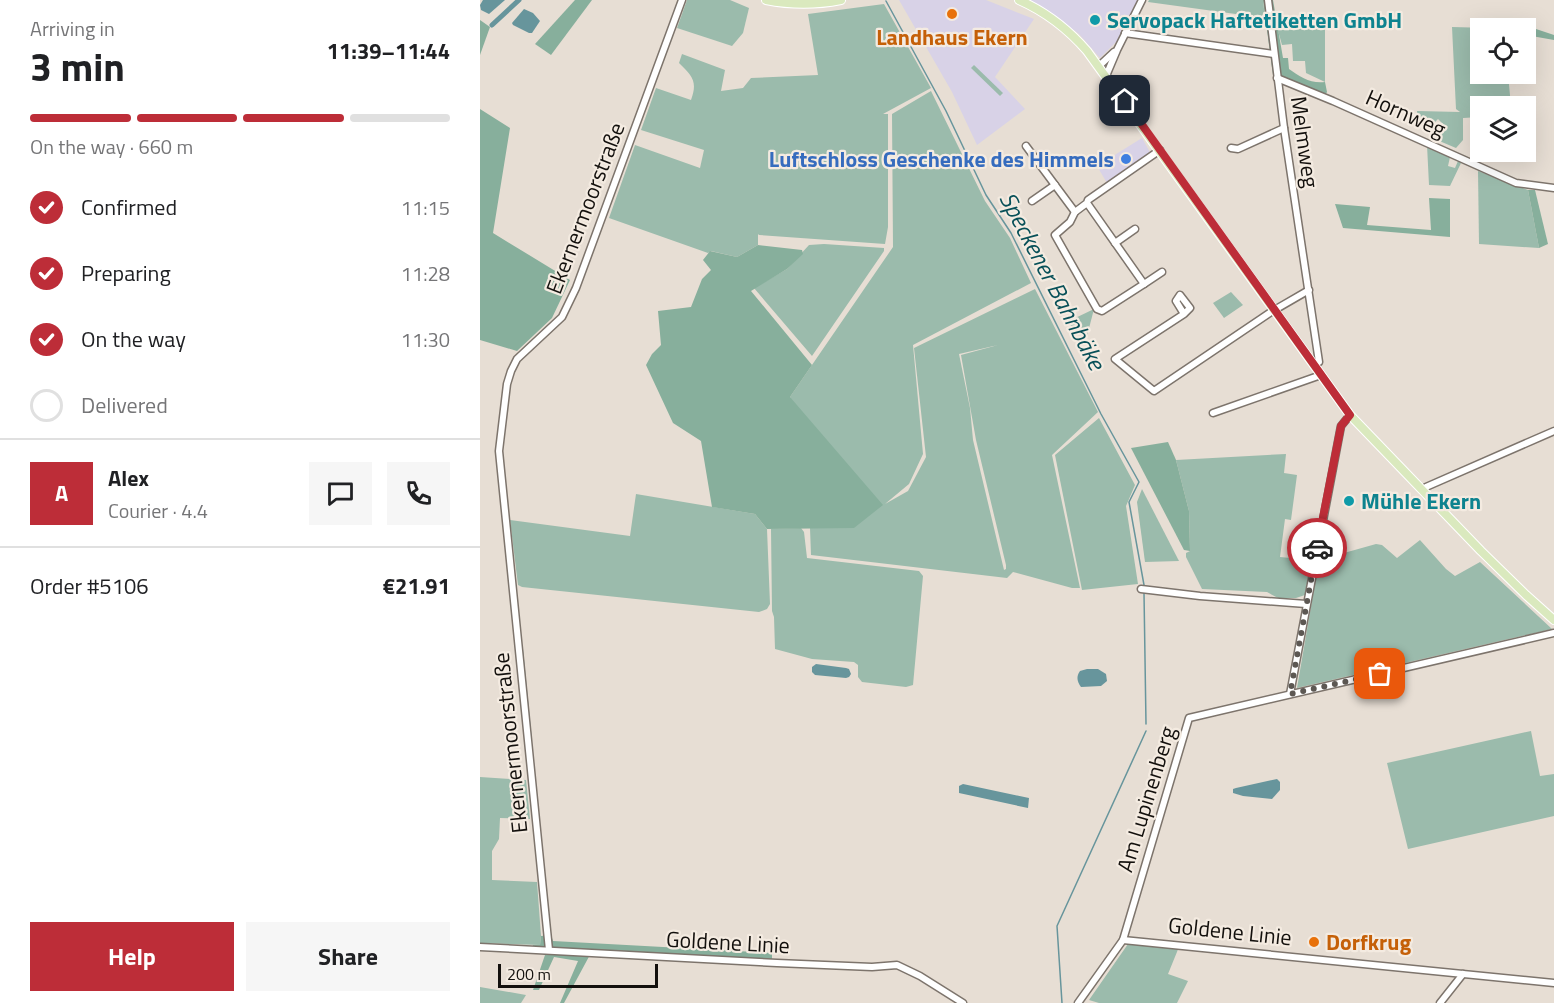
<!DOCTYPE html>
<html lang="en">
<head>
<meta charset="utf-8">
<style>
  body { margin:0; font-family:"Titillium Web",sans-serif; background:#f6f6f6; color:#202124; height:100vh; display:flex; flex-direction:column; font-size:22px; white-space:nowrap }
  * { box-sizing:border-box; margin:0 }
  p { font-size:20px; color:#757577 }
  .icon { flex:none; width:33px; height:33px; fill:none; stroke:currentColor; stroke-width:2; stroke-linecap:round; stroke-linejoin:round }
  .map { position:relative; flex:1; overflow:hidden }
  .drawer { display:flex; flex-direction:column; background:#fff; width:480px }
  .drawer>* { flex:none }
  .buttons { position:absolute; left:990px; top:18px; display:grid; gap:12px }
  .buttons a { display:grid; place-items:center; width:66px; height:66px; border-radius:0px; background:#fff; box-shadow:0 6px 24px #0002; font-size:30px }
  .scale { position:absolute; left:18px; bottom:15px; width:160px; box-sizing:border-box; padding-left:6px; border:3px solid #13100d; border-top:0; font-size:16px; line-height:21px; white-space:nowrap; color:#13100d; -webkit-text-stroke:4px #f4ebe1; paint-order:stroke }
  .pin { position:absolute; display:grid; place-items:center; width:51px; height:51px; color:#fff; margin:-26px; border-radius:12px; box-shadow:0 3px 9px #0006 }
  .courier { position:absolute; display:grid; place-items:center; width:60px; height:60px; margin:-30px; border:4px solid #bd2d38; border-radius:50%; background:#fff; color:#222; box-shadow:0 2px 8px #0007 }
  .headline em { font-style:normal; font-weight:700 }
  .headline div { display:flex; flex-direction:column-reverse }
  .headline { display:flex; align-items:center; justify-content:space-between; height:102px; padding:0 30px }
  h1 { font-size:39px; font-weight:700; line-height:45px }
  .bar { display:grid; grid-template-columns:repeat(4,1fr); gap:9px 6px; align-content:center; height:72px; padding:0 30px }
  .bar i { height:8px; border-radius:4px; background:#e0e0e0 }
  .bar .on { background:#bd2d38 }
  .bar p { grid-column:span 4 }
  .line { display:flex; align-items:center; gap:15px; padding:0 30px; border-top:2px solid #e0e0e0 }
  .line div { flex:1 }
  .round { display:grid; place-items:center; flex:none; width:63px; height:63px; border-radius:0px; background:#f6f6f6 }
  ol { padding:0 30px; list-style:none }
  li { display:flex; align-items:center; gap:18px; height:66px }
  li p { margin-inline-start:auto }
  li .icon { padding:6px; border-radius:50%; background:#bd2d38; color:#fff; stroke-width:4 }
  li:last-child { color:#757577 }
  li i { width:33px; height:33px; border:3px solid #e0e0e0; border-radius:50% }
  .cta { display:flex; gap:12px; margin-top:auto; padding:12px 30px }
  .cta a { flex:1; height:69px; border-radius:0px; background:#bd2d38; color:#fff; font-size:24px; font-weight:700; line-height:69px; text-align:center }
  .cta a+a { background:#f6f6f6; color:#202124 }
  main { display:flex; flex:1; min-height:0 }
  .map>svg:first-child { display:block }
  .commercial { fill:#d8d2e7 }
  .green { fill:#9bbbac; fill-rule:evenodd }
  .forest { fill:#87af9c }
  .water { fill:#67959c }
  .lines { fill:none; stroke-linecap:round; stroke-linejoin:round }
  .stream { stroke:#67959c; stroke-width:1.5 }
  .canal { stroke:#67959c; stroke-width:5 }
  .minor-casing { stroke:#7d746c; stroke-width:9 }
  .major-casing { stroke:#fff; stroke-width:10 }
  .minor { stroke:#fff; stroke-width:6 }
  .major { stroke:#dae9be; stroke-width:8 }
  .done { stroke:#5d5853; stroke-width:6; stroke-dasharray:0 10.8 }
  .route { stroke:#bd2d38; stroke-width:8 }
  .food-dot { fill:#e8710a; stroke:#f4ebe1; stroke-width:2 }
  .culture-dot { fill:#0f9aa8; stroke:#f4ebe1; stroke-width:2 }
  .shop-dot { fill:#3f7fe0; stroke:#f4ebe1; stroke-width:2 }
  .labels { text-anchor:middle; stroke-width:4.5; stroke-linejoin:round; paint-order:stroke }
  .culture-label { font-size:22px; font-weight:bold; fill:#0d838f; stroke:#f4ebe1; text-anchor:start }
  .food-label { font-size:22px; font-weight:bold; fill:#c56008; stroke:#f4ebe1 }
  .street-label { font-size:22px; fill:#13100d; stroke:#f4ebe1 }
  .shop-label { font-size:22px; font-weight:bold; fill:#366cbe; stroke:#f4ebe1; text-anchor:end }
  .water-label { font-size:24px; font-style:italic; fill:#085058; stroke:#f4ebe1 }
</style>
</head>
<body>
<main>
<section class="drawer">
<div class="headline"><div><h1>3 min</h1><p>Arriving in</p></div><em>11:39–11:44</em></div>
<div class="bar"><i class="on"></i><i class="on"></i><i class="on"></i><i></i><p>On the way · 660 m</p></div>
<ol>
<li><svg class="icon" aria-label="check" viewBox="0 0 24 24"><path d="M5 12l5 5 9-10"/></svg>Confirmed<p>11:15</p></li>
<li><svg class="icon" aria-label="check" viewBox="0 0 24 24"><path d="M5 12l5 5 9-10"/></svg>Preparing<p>11:28</p></li>
<li><svg class="icon" aria-label="check" viewBox="0 0 24 24"><path d="M5 12l5 5 9-10"/></svg>On the way<p>11:30</p></li>
<li><i></i>Delivered</li>
</ol>
<div class="line" style="height:108px"><b class="round" style="background:#bd2d38;color:#fff">A</b><div><b>Alex</b><p>Courier · 4.4</p></div><a class="round"><svg class="icon" aria-label="chat" viewBox="0 0 24 24"><path d="M4 5h16v11H9l-5 4z"/></svg></a><a class="round"><svg class="icon" aria-label="phone" viewBox="0 0 24 24"><path d="M5 4h4l2 5-3 2q2 4 5 5l2-3 5 2v4C11 20 4 13 5 4z"/></svg></a></div>
<div class="line" style="height:78px"><div>Order #5106</div><b>€21.91</b></div>
<div class="cta"><a>Help</a><a>Share</a></div>
</section>
<div class="map">
<svg width="1074" height="1003" viewBox="0 0 1074 1003">
  <rect width="100%" height="100%" fill="#e7ded4"/>
  <g class="commercial">
    <polygon points="419,0 506,0 554,19 515,77 545,109 497,145 472,92"/>
    <polygon points="547,0 658,0 640,38 620,58 599,34 571,13"/>
    <polygon points="662,138 671,154 627,183 617,166"/>
  </g>
  <g class="green">
    <polygon points="207,0 250,0 269,8 263,33 252,46 197,28"/>
    <polygon points="669,0 783,0 785,18 668,2"/>
    <path d="M404,4L451,88L403,114H408V227L405,244L279,235L278,234V245L257,257L231,251L228,253L129,218L155,145L220,168L224,150L161,130L176,88L211,100C218,81 212,76 199,63L202,54L245,70L241,91L263,88L271,78L338,75L328,14Z"/>
    <polygon points="845,23 845,82 826,73 825,61 813,61 812,44 802,45 797,27"/>
    <polygon points="972,27 1010,28 1000,28 1000,33 999,34 1000,74 1028,74 1031,106 1000,106 1000,117 983,118 983,140 976,148 957,140 958,132 964,125 958,119 951,126 938,126 937,111 980,112 976,109"/>
    <polygon points="494,65 523,93 520,96 491,68"/>
    <path d="M451,91L505,201L530,238L551,283L433,345L443,454L429,484L405,504L428,491L446,457L434,348L555,289L618,412L572,455L600,588H592L533,572L527,578L331,555L330,528H374L310,397L413,247L412,114ZM518,345L481,355L496,440L526,565V569L524,570L493,440L490,408L479,354Z"/>
    <polygon points="947,145 970,157 968,166 975,168 978,161 981,163 970,186 949,185"/>
    <polygon points="998,171 1048,190 1059,248 999,244"/>
    <polygon points="344,244 404,248 404,251 332,356 274,288 307,269 329,245"/>
    <polygon points="751,292 763,305 744,318 733,303"/>
    <polygon points="614,309 607,336 605,337 591,326 589,321"/>
    <polygon points="619,418 655,485 646,506 658,584 602,590 575,455"/>
    <polygon points="806,454 804,473 817,475 811,520 805,519 800,557 831,560 825,595 816,598 798,598 787,592 722,589 706,557 706,553 710,551 709,511 696,460"/>
    <polygon points="662,489 699,561 665,562 657,502"/>
    <polygon points="156,494 275,514 287,529 290,604 287,609 279,612 42,587 38,585 30,520 150,536"/>
    <polygon points="321,528 324,532 327,558 439,571 443,576 433,685 426,687 382,682 378,677 378,665 374,662 332,659 295,649 294,617 292,611 291,529"/>
    <polygon points="940,540 966,569 975,576 1000,562 1072,629 817,688 839,560 896,544 902,545 917,558"/>
    <polygon points="1051,731 1060,776 1074,774 1074,816 928,849 907,763"/>
    <polygon points="0,777 46,780 50,819 20,818 19,839 12,851 12,880 57,882 61,936 60,945 0,943"/>
    <polygon points="648,944 699,947 688,974 708,981 697,1003 619,1003 609,1000"/>
    <polygon points="0,987 46,995 41,1003 0,1003"/>
  </g>
  <g class="forest">
    <polygon points="95,0 112,0 71,55 55,44"/>
    <path d="M783,0H793L803,58H808L809,69C820,77 831,84 845,82L847,92L844,97L793,75Z"/>
    <polygon points="0,20 10,27 0,55"/>
    <polygon points="1046,29 1056,29 1074,35 1074,40 1046,35"/>
    <polygon points="0,109 30,128 13,233 90,280 72,318 37,351 0,340"/>
    <polygon points="1048,190 1055,190 1068,244 1059,248"/>
    <polygon points="949,198 970,199 970,237 863,228 855,204 890,207 887,225 951,230"/>
    <polygon points="278,245 322,250 323,254 307,269 271,291 332,365 310,397 403,505 374,528 287,529 275,514 232,507 221,441 193,423 166,365 172,354 181,345 178,311 211,307 222,279 231,270 223,260 230,251 257,257"/>
    <polygon points="688,442 696,460 709,511 710,551 704,550 651,448"/>
    <polygon points="71,935 73,941 292,953 292,961 112,951 84,1003 80,1003 98,961 74,957 59,990 53,990 65,955 52,949 53,945 60,945 61,936"/>
  </g>
  <g class="water">
    <polygon points="3,0 25,0 9,14 1,10 0,5"/>
    <polygon points="44,9 53,13 60,21 52,33 49,33 33,25 32,23"/>
    <polygon points="336,664 366,668 369,669 371,674 369,677 366,678 335,675 332,672 332,667"/>
    <path d="M607,669H618L626,674L627,681L621,686L601,687C597,682 596,676 600,671Z"/>
    <polygon points="797,779 800,782 800,790 792,799 763,796 753,793 753,789 756,788"/>
    <polygon points="483,784 549,798 548,808 479,793 479,786"/>
  </g>
  <g class="lines">
    <g class="stream">
      <polyline points="406,1 466,111 506,195 531,233 621,414 659,482 649,502 664,585"/>
      <polyline points="664,593 666,724"/>
      <polyline points="42,647 51,738"/>
      <polyline points="582,1003 577,926 666,731"/>
    </g>
    <polyline class="canal" points="12,25 39,0"/>
    <defs>
      <g id="minor">
        <polyline points="788,0 804,128 839,362"/>
        <polyline points="645,33 794,54"/>
        <polyline points="619,66 634,52"/>
        <polyline points="626,76 637,50 662,0"/>
        <polyline points="797,78 853,101 1036,183 1074,188"/>
        <polyline points="546,146 595,212"/>
        <polyline points="751,148 758,149 804,128"/>
        <polyline points="552,201 575,185"/>
        <polyline points="607,203 664,284 622,311 617,309 575,235 590,222 595,212 607,203 608,200 680,150"/>
        <polyline points="635,243 655,229"/>
        <polyline points="664,284 682,272"/>
        <polyline points="704,314 696,301 700,295 710,308 704,314 635,359 674,391 791,312 829,290"/>
        <polyline points="733,413 841,375"/>
        <polyline points="943,491 946,487 1074,431"/>
        <polyline points="661,589 720,596 826,604"/>
        <polyline points="810,694 861,426 870,415"/>
        <polyline points="643,940 1074,983"/>
        <polyline points="0,947 297,963 392,967 417,965 440,976 483,1003"/>
        <polyline points="69,950 19,451 27,384 31,371 37,359 82,317 96,288 202,0"/>
        <polyline points="598,1003 643,940 709,718 1074,633"/>
        <polyline points="960,1003 983,974"/>
      </g>
      <g id="major">
        <path d="M286,0C311,5 336,5 361,0"/>
        <path d="M539,0C566,12 588,29 607,51L870,415L1001,551L1046,595L1074,620"/>
      </g>
    </defs>
    <use href="#minor" class="minor-casing"/>
    <use href="#major" class="major-casing"/>
    <use href="#minor" class="minor"/>
    <use href="#major" class="major"/>
  </g>
  <g class="lines">
    <polyline class="done" points="837,548 810,694 900,674"/>
    <polyline class="route" points="645,101 870,415 861,426 837,548"/>
  </g>
  <g class="food-dot">
    <circle cx="472" cy="14" r="6"/>
    <circle cx="834" cy="942" r="6"/>
  </g>
  <g class="culture-dot">
    <circle cx="615" cy="20" r="6"/>
    <circle cx="869" cy="501" r="6"/>
  </g>
  <circle class="shop-dot" cx="646" cy="159" r="6"/>
  <g class="labels">
    <g class="culture-label">
      <text x="627" y="28">Servopack Haftetiketten GmbH</text>
      <text x="881" y="509">Mühle Ekern</text>
    </g>
    <g class="food-label">
      <text x="472" y="45">Landhaus Ekern</text>
      <text x="846" y="950" text-anchor="start">Dorfkrug</text>
    </g>
    <g class="street-label">
      <text transform="translate(926 113) rotate(24)" y="8">Hornweg</text>
      <text transform="translate(825 142) rotate(82)" y="8">Melmweg</text>
      <text transform="translate(105 208) rotate(-69)" y="8">Ekernermoorstraße</text>
      <text transform="translate(30 743) rotate(-96)" y="8">Ekernermoorstraße</text>
      <text transform="translate(666 799) rotate(-73)" y="8">Am Lupinenberg</text>
      <text transform="translate(750 931) rotate(6)" y="8">Goldene Linie</text>
      <text transform="translate(248 942) rotate(3)" y="8">Goldene Linie</text>
    </g>
    <g class="shop-label">
      <text x="634" y="167">Luftschloss Geschenke des Himmels</text>
    </g>
    <g class="water-label">
      <text transform="translate(572 281) rotate(62)" y="8">Speckener Bahnbäke</text>
    </g>
  </g>
</svg>
<div class="buttons">
<a><svg class="icon" aria-label="locate" viewBox="0 0 24 24"><circle cx="12" cy="12" r="6"/><path d="M12 2v4M12 18v4M2 12h4M18 12h4"/></svg></a>
<a><svg class="icon" aria-label="layers" viewBox="0 0 24 24"><path d="M12 4l9 5-9 5-9-5zM3 14l9 5 9-5"/></svg></a>
</div>
<div class="scale">200 m</div>
<div class="pin" style="left:900px;top:674px;background:#ea580c"><svg class="icon" aria-label="bag" viewBox="0 0 24 24"><path d="M5 8h14l-1 12H6zM9 8a3 3 0 0 1 6 0"/></svg></div>
<div class="pin" style="left:645px;top:101px;background:#1f2937"><svg class="icon" aria-label="home" viewBox="0 0 24 24"><path d="M3 11l9-7 9 7M6 9v11h12V9"/></svg></div>
<div class="courier" style="left:837px;top:548px"><svg class="icon" aria-label="car" viewBox="0 0 24 24"><path d="M5 17H2v-5l4-1 3-4h7l3 4 3 1v5h-3M9 17h6M6 11h13"/><circle cx="7" cy="17" r="2"/><circle cx="17" cy="17" r="2"/></svg></div>
</div>
</main>
</body>
</html>
